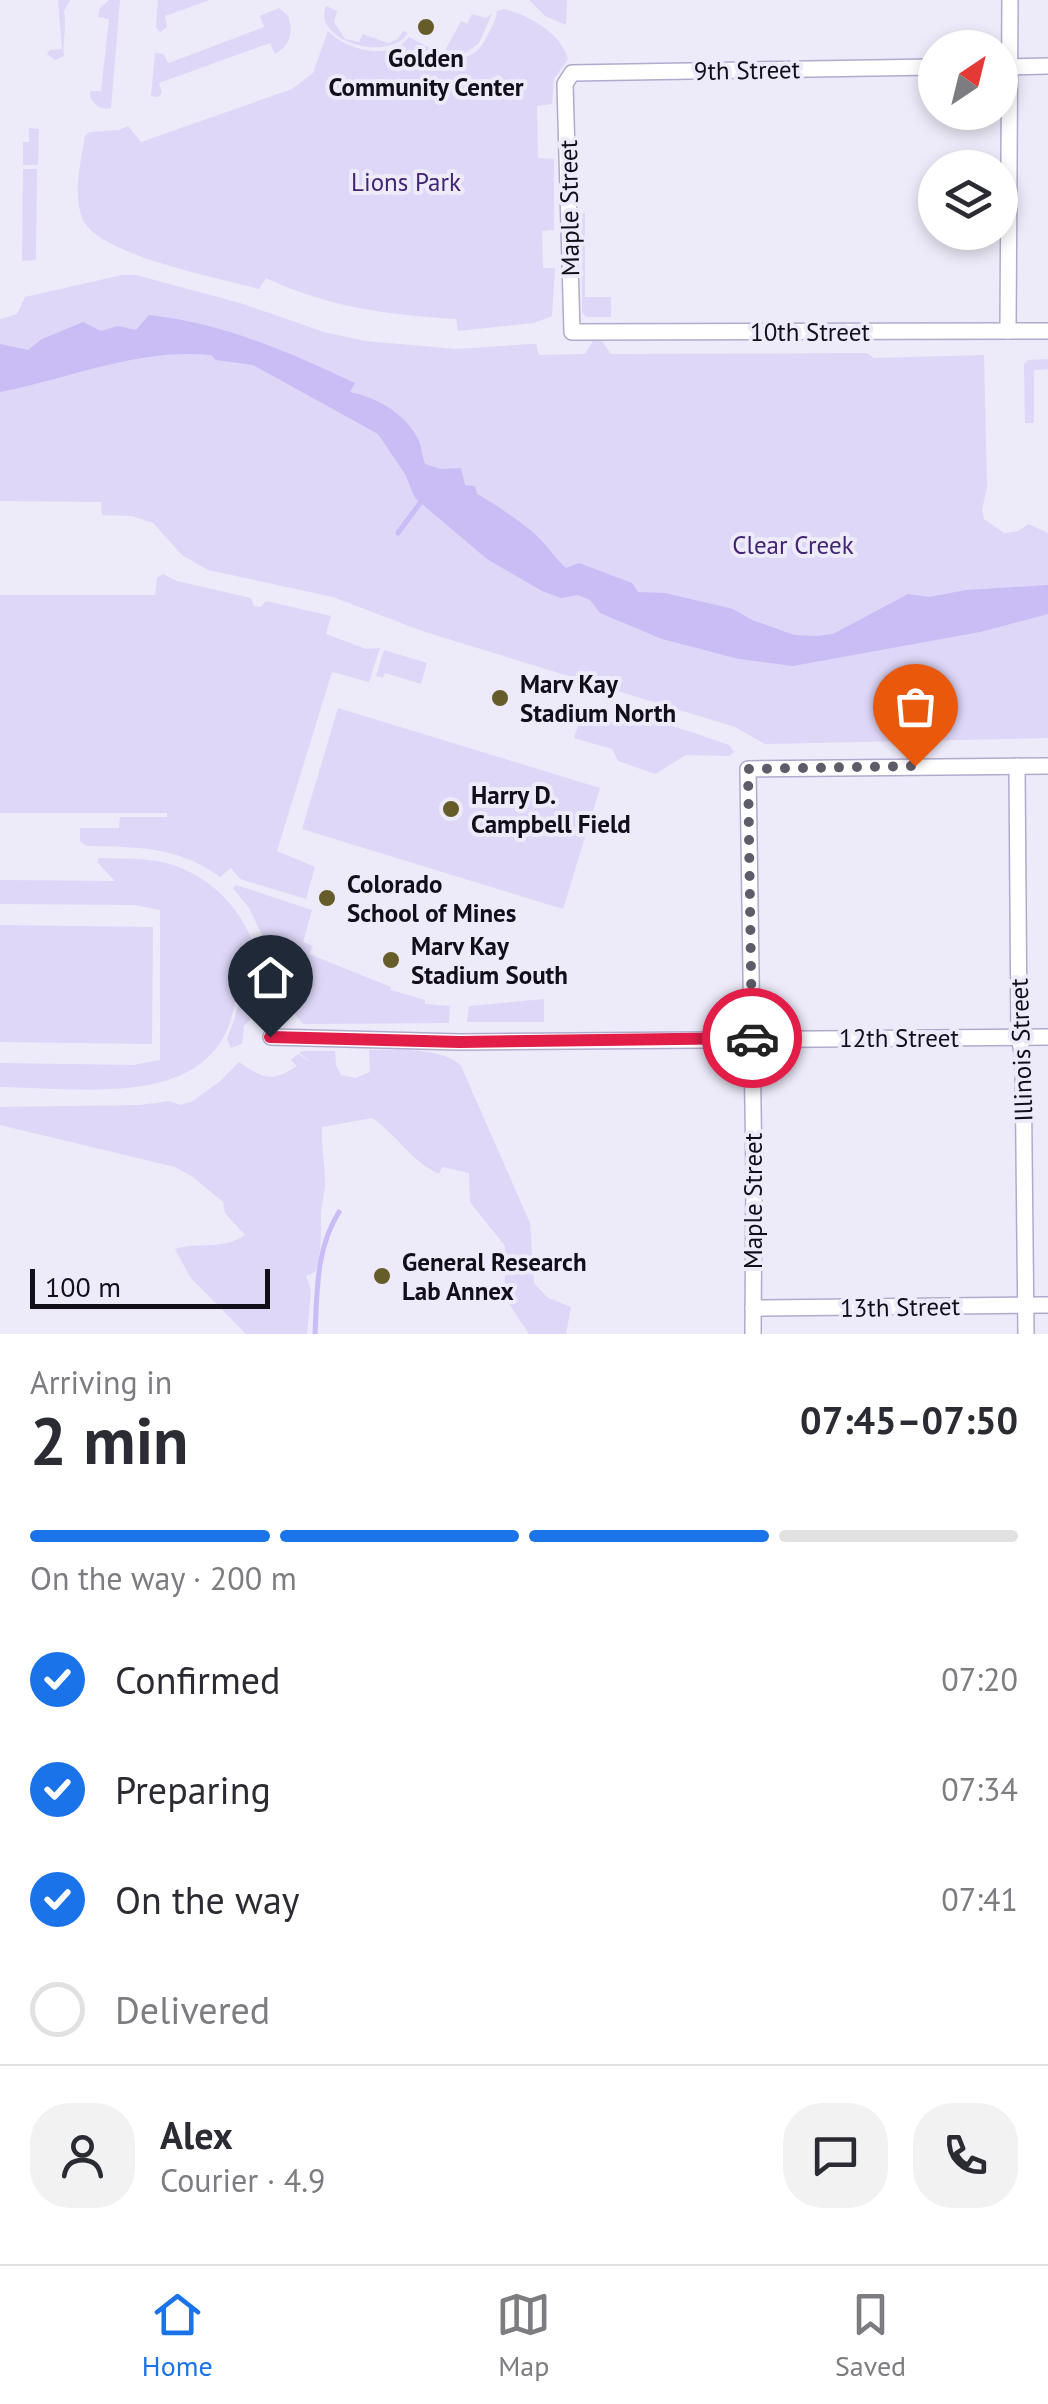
<!DOCTYPE html>
<html lang="en">
<head>
<meta charset="utf-8">
<style>
  body { margin:0; font-family:"PT Sans",sans-serif; background:#f2f2f3; color:#2b2b33; height:100vh; display:flex; flex-direction:column; font-size:38px; white-space:nowrap }
  * { box-sizing:border-box; margin:0 }
  p { font-size:32px; color:#7c7c81 }
  .icon { flex:none; width:55px; height:55px; fill:none; stroke:currentColor; stroke-width:2; stroke-linecap:round; stroke-linejoin:round }
  .map { position:relative; height:1334px; overflow:hidden }
  .sheet { display:flex; flex-direction:column; background:#fff; flex:1 }
  .sheet>* { flex:none }
  .needle { width:65px; rotate:35deg }
  .tools { position:absolute; left:918px; top:30px; display:grid; gap:20px }
  .tools a { display:grid; place-items:center; width:100px; height:100px; border-radius:50%; background:#fff; box-shadow:0 5px 15px #0003; font-size:50px }
  .scale { position:absolute; left:30px; bottom:25px; width:240px; box-sizing:border-box; padding-left:10px; border:5px solid #120f1b; border-top:0; font-size:28px; line-height:35px; white-space:nowrap; color:#120f1b; -webkit-text-stroke:8px #edeaf9; paint-order:stroke }
  .pin { position:absolute; display:grid; place-items:center; width:85px; height:85px; color:#fff; margin:-102px -42px; border-radius:50% 50% 50% 0; rotate:-45deg; box-shadow:0 0 10px #0007 }
  .pin .icon { rotate:45deg }
  .courier { position:absolute; display:grid; place-items:center; width:100px; height:100px; margin:-50px; border:8px solid #e11d48; border-radius:50%; background:#fff; color:#222; box-shadow:0 2px 12px #0007 }
  .headline em { font-style:normal; font-weight:700 }
  .headline div { display:flex; flex-direction:column-reverse }
  .headline { display:flex; align-items:center; justify-content:space-between; height:170px; padding:0 30px }
  h1 { font-size:65px; font-weight:700; line-height:75px }
  .bar { display:grid; grid-template-columns:repeat(4,1fr); gap:15px 10px; align-content:center; height:120px; padding:0 30px }
  .bar i { height:12px; border-radius:8px; background:#e1e1e2 }
  .bar .selected { background:#1a73e8 }
  .bar p { grid-column:span 4 }
  .line { display:flex; align-items:center; gap:25px; padding:0 30px; border-top:2px solid #e1e1e2 }
  .line div { flex:1 }
  .round { display:grid; place-items:center; flex:none; width:105px; height:105px; border-radius:40px; background:#f2f2f3 }
  ol { padding:0 30px; list-style:none }
  li { display:flex; align-items:center; gap:30px; height:110px }
  li p { margin-inline-start:auto }
  li .icon { padding:10px; border-radius:50%; background:#1a73e8; color:#fff; stroke-width:4 }
  li:last-child { color:#7c7c81 }
  li i { width:55px; height:55px; border:5px solid #e1e1e2; border-radius:50% }
  .dock { display:flex; justify-content:space-around; align-items:center; height:140px; border-top:2px solid #e1e1e2; background:#fff; font-size:28px; color:#7c7c81 }
  .dock a { display:grid; justify-items:center; gap:5px }
  .dock .selected { color:#1a73e8 }
  .map>svg:first-child { display:block }
  .green { fill:#ded7f8 }
  .water { fill:#cabcf5 }
  .lines { fill:none; stroke-linecap:round; stroke-linejoin:round }
  .stream { stroke:#cabcf5; stroke-width:5 }
  .minor-casing { stroke:#b2aacd; stroke-width:18 }
  .minor { stroke:#fff; stroke-width:15 }
  .done { stroke:#5f5c69; stroke-width:10; stroke-dasharray:0 18 }
  .route { stroke:#e11d48; stroke-width:12 }
  .poi-dot { fill:#665c29; stroke:#edeaf9; stroke-width:4 }
  .labels { text-anchor:middle; stroke-width:8; stroke-linejoin:round; paint-order:stroke }
  .poi-label { font-size:25px; font-weight:bold; fill:#120f1b; stroke:#edeaf9; text-anchor:start }
  .street-label { font-size:25px; fill:#120f1b; stroke:#edeaf9 }
  .park-label { font-size:25px; fill:#412474; stroke:#edeaf9 }
</style>
</head>
<body>
<div class="map">
<svg width="1048" height="1334" viewBox="0 0 1048 1334">
  <rect width="100%" height="100%" fill="#edeaf9"/>
  <g class="green">
    <path d="M58,0H70L64,11C67,26 62,44 64,56L55,60L47,54L50,50L62,49Z"/>
    <path d="M109,0H120L111,108C100,111 89,102 90,91H101L109,19L98,17L100,8Z"/>
    <polygon points="158,0 210,0 165,16 167,27 160,32 156,27"/>
    <polygon points="529,0 567,0 566,25 545,16"/>
    <path d="M326,6L337,11L334,22L345,39L359,42L363,34L388,43L398,39L403,31L408,33C388,64 311,40 326,6Z"/>
    <path d="M279,8L288,16C294,32 290,46 275,54L270,43L159,83L162,93L158,97L151,96L155,53L164,54L168,63L174,61L264,27L260,16Z"/>
    <path d="M504,9C528,15 561,33 568,59L554,79L552,104L537,106L538,158L554,159V230L542,231L543,268H555L552,316L534,323L458,331L456,319C389,315 327,307 266,278L259,289C219,278 99,255 83,220C72,194 81,162 85,136L89,132L119,130L128,126L141,142L292,89L313,73L328,31C346,50 391,62 409,37C434,49 467,74 485,40C490,30 496,22 497,11Z"/>
    <polygon points="472,14 486,18 492,14 479,43 463,55 445,51 461,21 467,24"/>
    <polygon points="29,128 39,129 38,165 23,165 23,142 29,142"/>
    <polygon points="23,169 37,169 36,260 22,261"/>
    <polygon points="582,213 585,213 585,297 611,297 611,317 586,317 582,312"/>
    <polygon points="122,275 136,275 240,303 324,332 365,341 457,349 532,344 536,344 539,355 585,354 593,341 602,341 611,354 867,353 874,358 984,355 987,487 982,510 984,519 1004,533 1018,531 1029,524 1048,533 1048,738 765,744 735,727 422,631 333,597 208,570 182,555 153,523 132,516 102,515 101,502 0,501 0,319 17,314 25,297"/>
    <polygon points="1048,359 1048,369 1034,370 1034,423 1025,423 1024,364 1028,360"/>
    <path d="M163,574L177,581L251,598L254,606L260,607L266,601L331,616L326,634L366,649L380,648L369,682L332,672L277,851L315,867L306,899L240,879L231,868L220,877C178,846 136,847 86,846L80,841V828H119L120,817H167V813H0V595H155L157,578Z"/>
    <polygon points="384,650 427,663 421,684 385,673 383,678 376,676"/>
    <polygon points="338,708 600,788 563,909 302,829"/>
    <path d="M582,713L616,723L618,719C651,716 698,734 729,745L734,752L729,756L686,755L655,774L618,761L612,749L574,738Z"/>
    <path d="M98,858C124,859 151,857 176,866C234,887 271,949 259,1011L244,1026L242,1044L231,1048L227,1039C235,1019 240,1002 241,980H237C234,1114 93,1088 0,1087V1063L133,1065L160,1060V910L134,905L0,904V880L115,881L98,863Z"/>
    <polygon points="236,885 312,910 303,942 313,946 309,954 391,987 391,990 425,1000 425,1004 450,1006 449,1023 303,1024 293,1012 277,1004 276,996 272,996 270,958 278,956 275,942 266,943 249,908 233,888"/>
    <polygon points="0,925 153,927 152,1044 0,1042"/>
    <polygon points="544,999 544,1022 467,1022 469,1006"/>
    <path d="M369,1050C394,1050 444,1047 461,1066L530,1223L534,1283L548,1298L571,1307L566,1334H529L505,1298V1246L470,1202L469,1173L442,1167L439,1174C412,1162 396,1134 372,1118L322,1127C321,1146 325,1165 325,1183C325,1194 321,1204 321,1215C321,1235 322,1253 315,1272L306,1276L311,1290L307,1334H246L190,1277L175,1249C201,1241 222,1251 245,1235L225,1213L223,1202L193,1177L175,1167L0,1125V1107L140,1105L169,1101L181,1105L193,1101L219,1082L239,1062C265,1080 272,1082 297,1066L291,1060L298,1054L312,1063L299,1053L303,1051H335L336,1065L341,1075L356,1078L370,1072Z"/>
  </g>
  <path class="water" d="M149,315C223,323 289,352 355,383L350,392C379,398 407,415 419,441C422,449 422,457 425,464L441,469L461,468L465,485L475,486L477,494C489,500 529,527 538,537C548,547 555,558 566,568L579,563L632,583L638,592L665,593L733,609L752,620L794,635L816,636L833,634L908,594L929,597L966,590L1048,585V614L980,632L793,666L739,659L662,639L600,613L590,600L578,595L561,598L542,591L487,559L415,498L405,474L378,434L253,365L216,360L211,355C137,348 72,378 0,392V344L28,350L42,339L83,322L101,331L118,326L136,330Z"/>
  <g class="lines">
    <g class="stream">
      <polyline points="398,533 423,499"/>
      <path d="M315,1334C317,1292 316,1248 339,1212"/>
    </g>
    <defs>
      <g id="minor">
        <polyline points="935,67 572,73 565,84 572,332 1048,331"/>
        <polyline points="1000,67 1048,66"/>
        <polyline points="1008,331 1010,0"/>
        <polyline points="1017,766 1019,1037 1023,1057 1026,1334"/>
        <polyline points="271,1037 460,1042 1048,1037"/>
        <polyline points="753,1308 1048,1305"/>
        <polyline points="753,1334 754,1175 748,769 1048,766"/>
      </g>
    </defs>
    <use href="#minor" class="minor-casing"/>
    <use href="#minor" class="minor"/>
  </g>
  <g class="lines">
    <polyline class="done" points="752,1038 748,769 915,766"/>
    <polyline class="route" points="270,1037 460,1042 752,1038"/>
  </g>
  <g class="poi-dot">
    <circle cx="426" cy="27" r="10"/>
    <circle cx="500" cy="698" r="10"/>
    <circle cx="451" cy="809" r="10"/>
    <circle cx="327" cy="898" r="10"/>
    <circle cx="391" cy="960" r="10"/>
    <circle cx="382" cy="1276" r="10"/>
  </g>
  <g class="labels">
    <g class="poi-label">
      <text x="426" y="67" text-anchor="middle">Golden<tspan x="426" dy="29">Community Center</tspan></text>
      <text x="520" y="693">Marv Kay<tspan x="520" dy="29">Stadium North</tspan></text>
      <text x="471" y="804">Harry D.<tspan x="471" dy="29">Campbell Field</tspan></text>
      <text x="347" y="893">Colorado<tspan x="347" dy="29">School of Mines</tspan></text>
      <text x="411" y="955">Marv Kay<tspan x="411" dy="29">Stadium South</tspan></text>
      <text x="402" y="1271">General Research<tspan x="402" dy="29">Lab Annex</tspan></text>
    </g>
    <g class="street-label">
      <text transform="translate(747 70) rotate(-1)" y="9">9th Street</text>
      <text transform="translate(569 208) rotate(-91)" y="9">Maple Street</text>
      <text x="810" y="341">10th Street</text>
      <text x="899" y="1047">12th Street</text>
      <text transform="translate(1021 1050) rotate(-92)" y="9">Illinois Street</text>
      <text transform="translate(753 1201) rotate(-90)" y="9">Maple Street</text>
      <text transform="translate(900 1307) rotate(-1)" y="9">13th Street</text>
    </g>
    <g class="park-label">
      <text x="406" y="191">Lions Park</text>
      <text x="793" y="554">Clear Creek</text>
    </g>
  </g>
</svg>
<div class="tools">
<a><svg class="needle" viewBox="-14 -14 28 28"><path d="M0-13l5 13h-10z" fill="#e53935"/><path d="M0 13l5-13h-10z" fill="#7c7c81"/></svg></a>
<a><svg class="icon" aria-label="layers" viewBox="0 0 24 24"><path d="M12 4l9 5-9 5-9-5zM3 14l9 5 9-5"/></svg></a>
</div>
<div class="scale">100 m</div>
<div class="pin" style="left:915px;top:766px;background:#ea580c"><svg class="icon" aria-label="bag" viewBox="0 0 24 24"><path d="M5 8h14l-1 12H6zM9 8a3 3 0 0 1 6 0"/></svg></div>
<div class="pin" style="left:270px;top:1037px;background:#1f2937"><svg class="icon" aria-label="home" viewBox="0 0 24 24"><path d="M3 11l9-7 9 7M6 9v11h12V9"/></svg></div>
<div class="courier" style="left:752px;top:1038px"><svg class="icon" aria-label="car" viewBox="0 0 24 24"><path d="M5 17H2v-5l4-1 3-4h7l3 4 3 1v5h-3M9 17h6M6 11h13"/><circle cx="7" cy="17" r="2"/><circle cx="17" cy="17" r="2"/></svg></div>
</div>
<section class="sheet">
<div class="headline"><div><h1>2 min</h1><p>Arriving in</p></div><em>07:45–07:50</em></div>
<div class="bar"><i class="selected"></i><i class="selected"></i><i class="selected"></i><i></i><p>On the way · 200 m</p></div>
<ol>
<li><svg class="icon" aria-label="check" viewBox="0 0 24 24"><path d="M5 12l5 5 9-10"/></svg>Confirmed<p>07:20</p></li>
<li><svg class="icon" aria-label="check" viewBox="0 0 24 24"><path d="M5 12l5 5 9-10"/></svg>Preparing<p>07:34</p></li>
<li><svg class="icon" aria-label="check" viewBox="0 0 24 24"><path d="M5 12l5 5 9-10"/></svg>On the way<p>07:41</p></li>
<li><i></i>Delivered</li>
</ol>
<div class="line" style="height:180px"><a class="round"><svg class="icon" aria-label="person" viewBox="0 0 24 24"><circle cx="12" cy="8" r="4"/><path d="M4 21q1-7 8-7t8 7"/></svg></a><div><b>Alex</b><p>Courier · 4.9</p></div><a class="round"><svg class="icon" aria-label="chat" viewBox="0 0 24 24"><path d="M4 5h16v11H9l-5 4z"/></svg></a><a class="round"><svg class="icon" aria-label="phone" viewBox="0 0 24 24"><path d="M5 4h4l2 5-3 2q2 4 5 5l2-3 5 2v4C11 20 4 13 5 4z"/></svg></a></div>
</section>
<nav class="dock">
<a class="selected"><svg class="icon" aria-label="home" viewBox="0 0 24 24"><path d="M3 11l9-7 9 7M6 9v11h12V9"/></svg>Home</a>
<a><svg class="icon" aria-label="map" viewBox="0 0 24 24"><path d="M3 6l6-2 6 2 6-2v14l-6 2-6-2-6 2zM9 4v14M15 6v14"/></svg>Map</a>
<a><svg class="icon" aria-label="saved" viewBox="0 0 24 24"><path d="M7 4h10v16l-5-4-5 4z"/></svg>Saved</a>
</nav>
</body>
</html>
